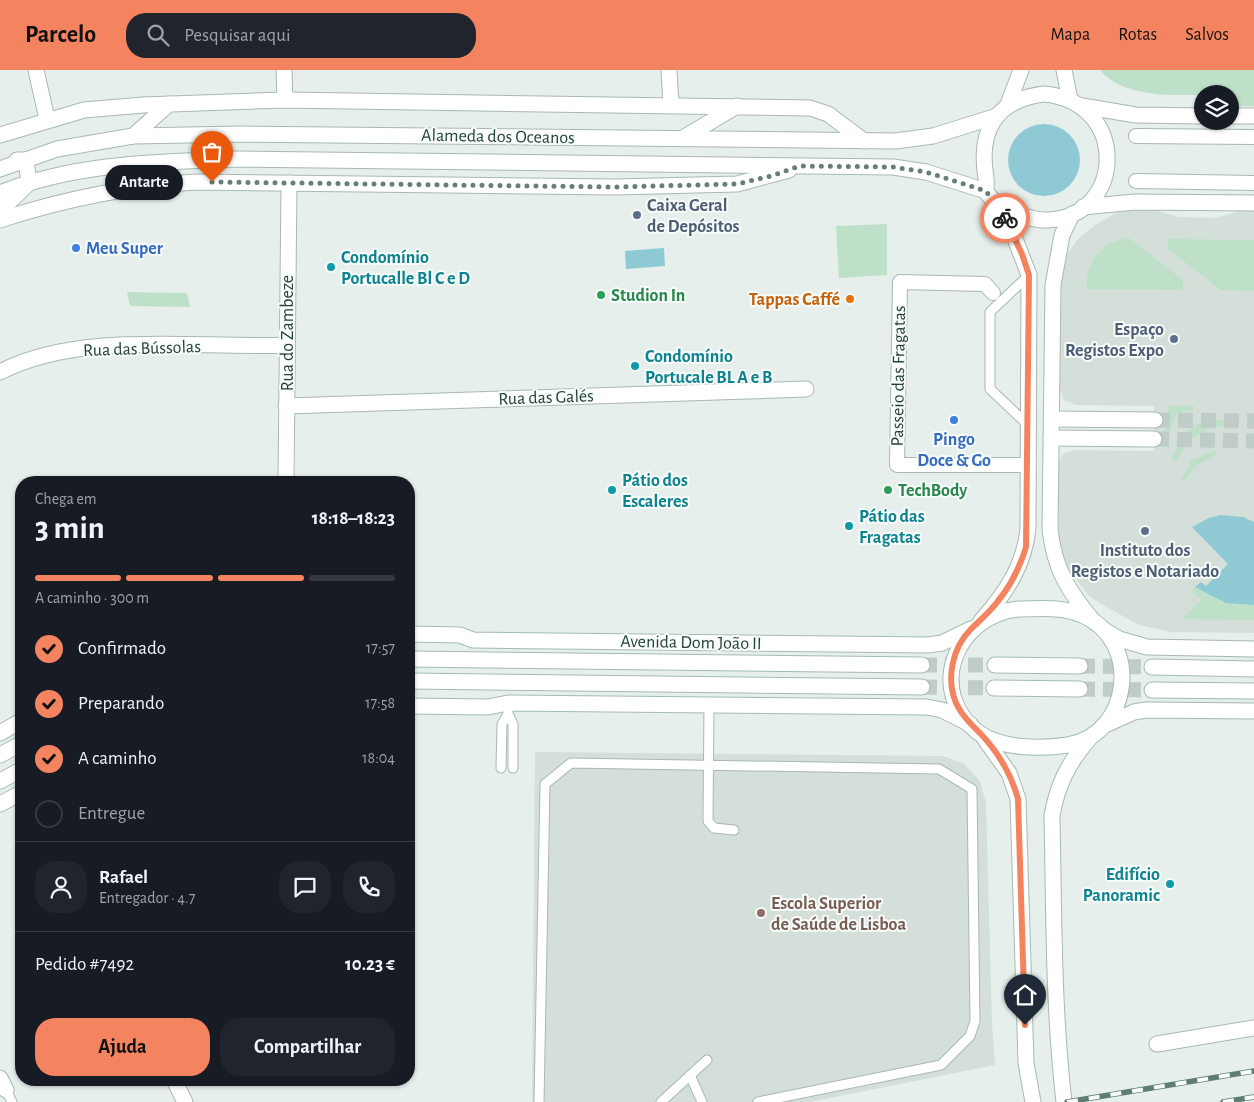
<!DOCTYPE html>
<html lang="pt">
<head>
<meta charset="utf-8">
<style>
  body { margin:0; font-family:"Alegreya Sans",sans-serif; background:#20242c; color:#f1f3f6; height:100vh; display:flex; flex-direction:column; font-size:19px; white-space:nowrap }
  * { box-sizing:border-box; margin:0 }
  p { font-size:16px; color:#9ea1a6 }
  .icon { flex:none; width:28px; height:28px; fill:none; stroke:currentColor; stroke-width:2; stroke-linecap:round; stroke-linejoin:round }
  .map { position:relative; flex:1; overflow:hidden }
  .panel { position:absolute; left:15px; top:406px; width:400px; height:610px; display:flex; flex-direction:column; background:#171b24; border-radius:20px; box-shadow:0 1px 4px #0004 }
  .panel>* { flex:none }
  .buttons { position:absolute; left:1194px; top:15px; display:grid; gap:10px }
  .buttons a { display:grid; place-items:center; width:45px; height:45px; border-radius:50%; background:#171b24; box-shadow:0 1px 4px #0004; font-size:25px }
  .pin { position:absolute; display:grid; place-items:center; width:42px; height:42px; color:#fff; margin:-51px -21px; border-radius:50% 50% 50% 0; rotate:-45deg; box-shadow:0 0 5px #0007 }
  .pin .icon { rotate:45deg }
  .courier { position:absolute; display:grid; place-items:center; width:50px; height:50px; margin:-25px; border:4px solid #f4845f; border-radius:50%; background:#fff; color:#222; box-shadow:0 1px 6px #0007 }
  .bubble { position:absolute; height:35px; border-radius:18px; background:#171b24; box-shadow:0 1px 4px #0004; font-size:16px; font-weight:700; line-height:35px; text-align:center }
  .summary em { font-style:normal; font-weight:700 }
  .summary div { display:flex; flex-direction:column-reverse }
  .summary { display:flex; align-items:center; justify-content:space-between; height:85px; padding:0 20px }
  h1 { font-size:32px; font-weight:700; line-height:38px }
  .bar { display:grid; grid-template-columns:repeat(4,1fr); gap:8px 5px; align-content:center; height:60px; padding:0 20px }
  .bar i { height:6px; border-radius:4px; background:#363941 }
  .bar .active { background:#f4845f }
  .bar p { grid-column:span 4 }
  .line { display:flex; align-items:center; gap:12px; padding:0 20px; border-top:1px solid #363941 }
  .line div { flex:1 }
  .round { display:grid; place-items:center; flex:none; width:52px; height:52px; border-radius:20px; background:#20242c }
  ol { padding:0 20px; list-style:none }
  li { display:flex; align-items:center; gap:15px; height:55px }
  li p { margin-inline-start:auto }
  li .icon { padding:5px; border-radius:50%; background:#f4845f; color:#111; stroke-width:4 }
  li:last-child { color:#9ea1a6 }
  li i { width:28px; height:28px; border:2px solid #363941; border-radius:50% }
  .button { display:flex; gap:10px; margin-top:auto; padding:10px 20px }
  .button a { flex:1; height:58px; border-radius:20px; background:#f4845f; color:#111; font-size:20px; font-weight:700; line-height:58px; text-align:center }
  .button a+a { background:#20242c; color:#f1f3f6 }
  header { display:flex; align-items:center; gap:30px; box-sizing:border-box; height:70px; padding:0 25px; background:#f4845f; color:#111 }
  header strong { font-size:24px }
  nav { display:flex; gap:28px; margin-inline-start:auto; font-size:18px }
  .search { width:350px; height:45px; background:#20242c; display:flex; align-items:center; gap:12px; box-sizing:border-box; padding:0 18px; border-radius:20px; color:#9ea1a6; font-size:19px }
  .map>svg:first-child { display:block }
  .built { fill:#d4dfda }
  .green { fill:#bfe0c8 }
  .water { fill:#8ec9d4 }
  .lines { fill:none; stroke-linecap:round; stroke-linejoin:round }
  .minor-tunnel { stroke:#bfccc8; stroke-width:15; stroke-dasharray:15 8; stroke-linecap:butt }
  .secondary-tunnel { stroke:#bfccc8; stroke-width:15; stroke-dasharray:15 8; stroke-linecap:butt }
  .service-casing { stroke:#a8b8b2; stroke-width:11 }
  .pedestrian-casing { stroke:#a8b8b2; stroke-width:16 }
  .minor-casing { stroke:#a8b8b2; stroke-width:17 }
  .secondary-casing { stroke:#a4bbb3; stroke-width:17 }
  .service { stroke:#fff; stroke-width:9 }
  .pedestrian { stroke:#fff; stroke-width:14 }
  .minor { stroke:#fff; stroke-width:15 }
  .secondary { stroke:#fff; stroke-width:15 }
  .rail-casing { stroke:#5f7d75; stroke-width:5.5 }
  .rail { stroke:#f7fbf9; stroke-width:4; stroke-dasharray:11; stroke-linecap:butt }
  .done { stroke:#687f78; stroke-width:5; stroke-dasharray:0 9 }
  .route { stroke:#f4845f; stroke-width:6 }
  .service-dot { fill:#5c6f8a; stroke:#f7fbf9; stroke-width:2 }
  .shop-dot { fill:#3f7fe0; stroke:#f7fbf9; stroke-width:2 }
  .culture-dot { fill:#0f9aa8; stroke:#f7fbf9; stroke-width:2 }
  .leisure-dot { fill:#2e9e5b; stroke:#f7fbf9; stroke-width:2 }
  .food-dot { fill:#e8710a; stroke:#f7fbf9; stroke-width:2 }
  .education-dot { fill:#8d6e63; stroke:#f7fbf9; stroke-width:2 }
  .labels { text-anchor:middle; stroke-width:4; stroke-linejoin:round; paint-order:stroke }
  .street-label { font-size:18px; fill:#24423a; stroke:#f7fbf9 }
  .service-label { font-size:18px; font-weight:bold; fill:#4e5e75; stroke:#f7fbf9; text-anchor:start }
  .shop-label { font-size:18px; font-weight:bold; fill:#366cbe; stroke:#f7fbf9; text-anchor:start }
  .culture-label { font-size:18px; font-weight:bold; fill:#0d838f; stroke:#f7fbf9; text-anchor:start }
  .leisure-label { font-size:18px; font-weight:bold; fill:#27864d; stroke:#f7fbf9; text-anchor:start }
  .food-label { font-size:18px; font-weight:bold; fill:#c56008; stroke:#f7fbf9; text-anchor:end }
  .education-label { font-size:18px; font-weight:bold; fill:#785e54; stroke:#f7fbf9; text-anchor:start }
</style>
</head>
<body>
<header>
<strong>Parcelo</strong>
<div class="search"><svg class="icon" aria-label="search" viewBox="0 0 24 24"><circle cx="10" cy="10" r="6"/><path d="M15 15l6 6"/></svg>Pesquisar aqui</div>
<nav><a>Mapa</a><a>Rotas</a><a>Salvos</a></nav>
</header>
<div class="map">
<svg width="1254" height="1032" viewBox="0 0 1254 1032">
  <rect width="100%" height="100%" fill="#e6efeb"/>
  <g class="built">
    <polygon points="1146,137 1178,147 1214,148 1254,138 1254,563 1171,562 1139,555 1101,534 1088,525 1069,500 1061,479 1059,468 1058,394 1063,384 1073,380 1154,381 1154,336 1076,335 1064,330 1059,317 1062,204 1066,186 1077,170 1095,155 1116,143"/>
    <polygon points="535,682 943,686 964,694 980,711 986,733 992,953 995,995 810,1032 532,1032"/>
  </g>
  <g class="green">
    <path d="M1100,0H1254V36H1230V24C1191,24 1127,33 1100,0Z"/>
    <polygon points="887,154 887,205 839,208 836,156"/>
    <path d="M1129,168L1183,210V220L1086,219C1087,190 1100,172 1129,168Z"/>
    <polygon points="1168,169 1254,170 1254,221 1221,220 1168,179"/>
    <polygon points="127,222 187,223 190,237 130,236"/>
    <polygon points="1169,336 1194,336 1194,339 1176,344 1166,371 1163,371"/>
    <path d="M1229,349L1230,354C1199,361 1193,363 1176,391L1171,389C1187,353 1191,354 1229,349Z"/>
    <polygon points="1215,380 1217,384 1196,396 1184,412 1181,410 1191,391"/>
    <polygon points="1195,517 1226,533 1254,535 1254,550 1182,549 1201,530 1192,521"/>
  </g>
  <g class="water">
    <circle cx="1044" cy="90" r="36"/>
    <polygon points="664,178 665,196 626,199 625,181"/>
    <polygon points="1220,445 1243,447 1254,452 1254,535 1226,533 1195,517 1201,512 1206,516 1228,494 1192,457 1209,448"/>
  </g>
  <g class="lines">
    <g class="minor-tunnel">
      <polyline points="1155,350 1254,351"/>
      <polyline points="1154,369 1254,371"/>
    </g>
    <g class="secondary-tunnel">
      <polyline points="922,595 995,595"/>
      <polyline points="1080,596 1152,597"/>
      <polyline points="922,617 994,618"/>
      <polyline points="1080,619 1152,620"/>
    </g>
    <defs>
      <g id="service">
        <polyline points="1028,355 990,319 990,242 1029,205"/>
        <polyline points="508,633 508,644 513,654 513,698"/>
        <polyline points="709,636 708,751 714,758 734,760"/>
        <polyline points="501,698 502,654 508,644"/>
        <polyline points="690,1005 702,1032"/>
        <polyline points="6,1020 12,1032"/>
        <polyline points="539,1032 545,714 571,693 939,699 972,719 975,951 970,966 941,995 758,1032"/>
        <polyline points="661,1032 707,990"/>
      </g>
      <g id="pedestrian">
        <polyline points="1136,66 1254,67"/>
        <polyline points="1136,111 1254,113"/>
        <polyline points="993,223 985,214 900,212 897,395 1028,395"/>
      </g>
      <g id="minor">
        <polyline points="36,0 47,49"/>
        <polyline points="284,0 285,30"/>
        <polyline points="669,0 671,35"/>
        <polyline points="1064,0 1070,30"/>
        <path d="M1044,24C1130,32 1125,147 1048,150C1031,151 996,138 987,123C985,118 987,112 986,108C978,61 995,30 1044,24Z"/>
        <polyline points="1082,36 1136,45 1202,46"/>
        <polyline points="1007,37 1021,0"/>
        <polyline points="1230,46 1254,46"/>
        <polyline points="0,65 84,40 143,35 285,30 810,38 828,44 864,71"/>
        <polyline points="133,66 169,34"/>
        <polyline points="683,68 737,36"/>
        <polyline points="0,99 57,79 133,66 242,64 895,71 933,66 997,46"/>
        <path d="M0,123C75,93 157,92 237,89L893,97L926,102L986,121"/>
        <polyline points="1083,137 1135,132 1254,133"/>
        <polyline points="0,141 29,113 26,90 17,90"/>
        <path d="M1072,144L1062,165L1053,215L1050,459C1054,499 1069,522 1094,552"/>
        <path d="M0,150C64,129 129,116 196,112L615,117L737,114L789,100"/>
        <path d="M0,302C83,260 196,279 287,275"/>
        <polyline points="286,336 806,319"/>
        <polyline points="1052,349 1155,350"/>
        <polyline points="1051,368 1154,369"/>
        <polyline points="286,412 289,113"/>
        <path d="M981,551C1006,523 1024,496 1028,459L1029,205L1012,161L995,131"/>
        <polyline points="1104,560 1119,569 1147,577 1254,579"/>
        <polyline points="1103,656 1134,642 1146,640 1254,641"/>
        <polyline points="1157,974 1254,958"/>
        <polyline points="0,1008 6,1020"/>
        <polyline points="174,1010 185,1032"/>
      </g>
      <g id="secondary">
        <path d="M1018,539C1039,539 1062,536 1082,545C1142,570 1132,664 1068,675C1041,679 1002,679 979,663C925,622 955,546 1018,539Z"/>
        <polyline points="409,564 460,565 473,570 928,575 942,573 971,559"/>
        <polyline points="409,589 922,595"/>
        <polyline points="995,595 1080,596"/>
        <polyline points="1152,597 1254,599"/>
        <polyline points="409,611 922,617"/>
        <polyline points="994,618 1080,619"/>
        <polyline points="1152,620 1254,621"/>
        <polyline points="409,636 488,637 508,633 927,637 942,640 970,654"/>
        <polyline points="0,663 21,651"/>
        <polyline points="984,668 1009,703 1018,729 1026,993 1033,1032"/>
        <polyline points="0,685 21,674"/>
        <polyline points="0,711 21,700"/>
        <polyline points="0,734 21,723"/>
        <path d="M1064,1032C1053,937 1054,842 1052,746C1057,716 1068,693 1089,669"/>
      </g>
    </defs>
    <use href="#service" class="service-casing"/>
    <use href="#pedestrian" class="pedestrian-casing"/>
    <use href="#minor" class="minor-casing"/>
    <use href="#secondary" class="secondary-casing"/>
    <use href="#service" class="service"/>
    <use href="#pedestrian" class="pedestrian"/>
    <use href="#minor" class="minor"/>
    <use href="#secondary" class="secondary"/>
    <defs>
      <g id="rail">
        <polyline points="1067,1032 1254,1001"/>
        <polyline points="1223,1032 1254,1027"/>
      </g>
    </defs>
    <use href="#rail" class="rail-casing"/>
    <use href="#rail" class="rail"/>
  </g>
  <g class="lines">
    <polyline class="done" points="212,112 615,117 737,114 771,106 800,96 893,97 926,102 986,121 1005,148"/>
    <path class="route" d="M1005,148L1022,184L1029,205L1026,477C1020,497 1011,515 998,531C990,542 980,550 971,559C952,578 946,609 956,633C962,646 971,654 980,663C998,682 1011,703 1018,729L1025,955"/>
  </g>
  <g class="service-dot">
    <circle cx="637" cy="145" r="5"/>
    <circle cx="1174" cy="269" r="5"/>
    <circle cx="1145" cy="461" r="5"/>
  </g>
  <g class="shop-dot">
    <circle cx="76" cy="178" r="5"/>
    <circle cx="954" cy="350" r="5"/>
  </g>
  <g class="culture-dot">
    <circle cx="331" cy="197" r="5"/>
    <circle cx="635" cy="296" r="5"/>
    <circle cx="612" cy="420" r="5"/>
    <circle cx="849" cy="456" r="5"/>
    <circle cx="1170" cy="814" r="5"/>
  </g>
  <g class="leisure-dot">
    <circle cx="601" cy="225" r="5"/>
    <circle cx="888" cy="420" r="5"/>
  </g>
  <circle class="food-dot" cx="850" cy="229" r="5"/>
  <circle class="education-dot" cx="761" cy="843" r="5"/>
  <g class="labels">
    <g class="street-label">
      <text transform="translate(498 66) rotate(1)" y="6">Alameda dos Oceanos</text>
      <text transform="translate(287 263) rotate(-90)" y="6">Rua do Zambeze</text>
      <text transform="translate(142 278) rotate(-2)" y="6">Rua das Bússolas</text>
      <text transform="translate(898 306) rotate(-89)" y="6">Passeio das Fragatas</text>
      <text transform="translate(546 327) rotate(-2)" y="6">Rua das Galés</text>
      <text transform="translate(691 572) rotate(1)" y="6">Avenida Dom João II</text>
    </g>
    <g class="service-label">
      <text x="647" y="141">Caixa Geral<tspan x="647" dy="21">de Depósitos</tspan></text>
      <text x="1164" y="265" text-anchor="end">Espaço<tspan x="1164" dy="21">Registos Expo</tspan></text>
      <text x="1145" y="486" text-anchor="middle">Instituto dos<tspan x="1145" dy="21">Registos e Notariado</tspan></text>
    </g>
    <g class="shop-label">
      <text x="86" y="184">Meu Super</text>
      <text x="954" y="375" text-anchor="middle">Pingo<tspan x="954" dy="21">Doce &amp; Go</tspan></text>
    </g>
    <g class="culture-label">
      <text x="341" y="193">Condomínio<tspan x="341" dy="21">Portucalle Bl C e D</tspan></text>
      <text x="645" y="292">Condomínio<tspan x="645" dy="21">Portucale BL A e B</tspan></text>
      <text x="622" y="416">Pátio dos<tspan x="622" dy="21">Escaleres</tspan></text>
      <text x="859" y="452">Pátio das<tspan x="859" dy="21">Fragatas</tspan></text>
      <text x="1160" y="810" text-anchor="end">Edifício<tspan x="1160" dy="21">Panoramic</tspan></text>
    </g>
    <g class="leisure-label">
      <text x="611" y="231">Studion In</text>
      <text x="898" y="426">TechBody</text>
    </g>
    <g class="food-label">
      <text x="840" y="235">Tappas Caffé</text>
    </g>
    <g class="education-label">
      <text x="771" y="839">Escola Superior<tspan x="771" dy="21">de Saúde de Lisboa</tspan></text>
    </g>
  </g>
</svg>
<div class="buttons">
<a><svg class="icon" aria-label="layers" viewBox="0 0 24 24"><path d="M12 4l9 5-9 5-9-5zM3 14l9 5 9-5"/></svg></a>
</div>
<div class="pin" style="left:212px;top:112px;background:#ea580c"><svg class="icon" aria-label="bag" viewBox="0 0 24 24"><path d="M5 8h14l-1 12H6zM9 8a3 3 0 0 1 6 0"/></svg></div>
<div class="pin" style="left:1025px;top:955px;background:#1f2937"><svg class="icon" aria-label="home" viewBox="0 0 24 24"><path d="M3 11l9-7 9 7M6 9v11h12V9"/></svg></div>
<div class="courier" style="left:1005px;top:148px"><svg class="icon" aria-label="bike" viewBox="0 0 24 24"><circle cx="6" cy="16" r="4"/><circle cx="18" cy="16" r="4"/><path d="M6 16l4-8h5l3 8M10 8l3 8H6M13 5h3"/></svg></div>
<div class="bubble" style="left:105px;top:95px;width:78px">Antarte</div>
<section class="panel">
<div class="summary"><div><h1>3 min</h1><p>Chega em</p></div><em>18:18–18:23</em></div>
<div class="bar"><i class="active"></i><i class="active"></i><i class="active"></i><i></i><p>A caminho · 300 m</p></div>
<ol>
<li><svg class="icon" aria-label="check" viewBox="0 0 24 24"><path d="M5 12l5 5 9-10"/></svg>Confirmado<p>17:57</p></li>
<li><svg class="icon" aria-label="check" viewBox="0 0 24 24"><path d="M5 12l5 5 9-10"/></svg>Preparando<p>17:58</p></li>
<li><svg class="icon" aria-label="check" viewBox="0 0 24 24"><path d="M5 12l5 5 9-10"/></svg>A caminho<p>18:04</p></li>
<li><i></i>Entregue</li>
</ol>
<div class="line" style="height:90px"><a class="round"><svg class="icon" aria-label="person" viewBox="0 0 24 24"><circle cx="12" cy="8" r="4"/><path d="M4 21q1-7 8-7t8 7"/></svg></a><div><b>Rafael</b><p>Entregador · 4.7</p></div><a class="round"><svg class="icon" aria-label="chat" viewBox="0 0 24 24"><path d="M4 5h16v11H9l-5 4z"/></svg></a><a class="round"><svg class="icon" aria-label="phone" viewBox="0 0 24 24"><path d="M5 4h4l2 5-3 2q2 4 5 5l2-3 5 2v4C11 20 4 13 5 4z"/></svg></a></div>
<div class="line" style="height:65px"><div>Pedido #7492</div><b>10.23 €</b></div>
<div class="button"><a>Ajuda</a><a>Compartilhar</a></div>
</section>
</div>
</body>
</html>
